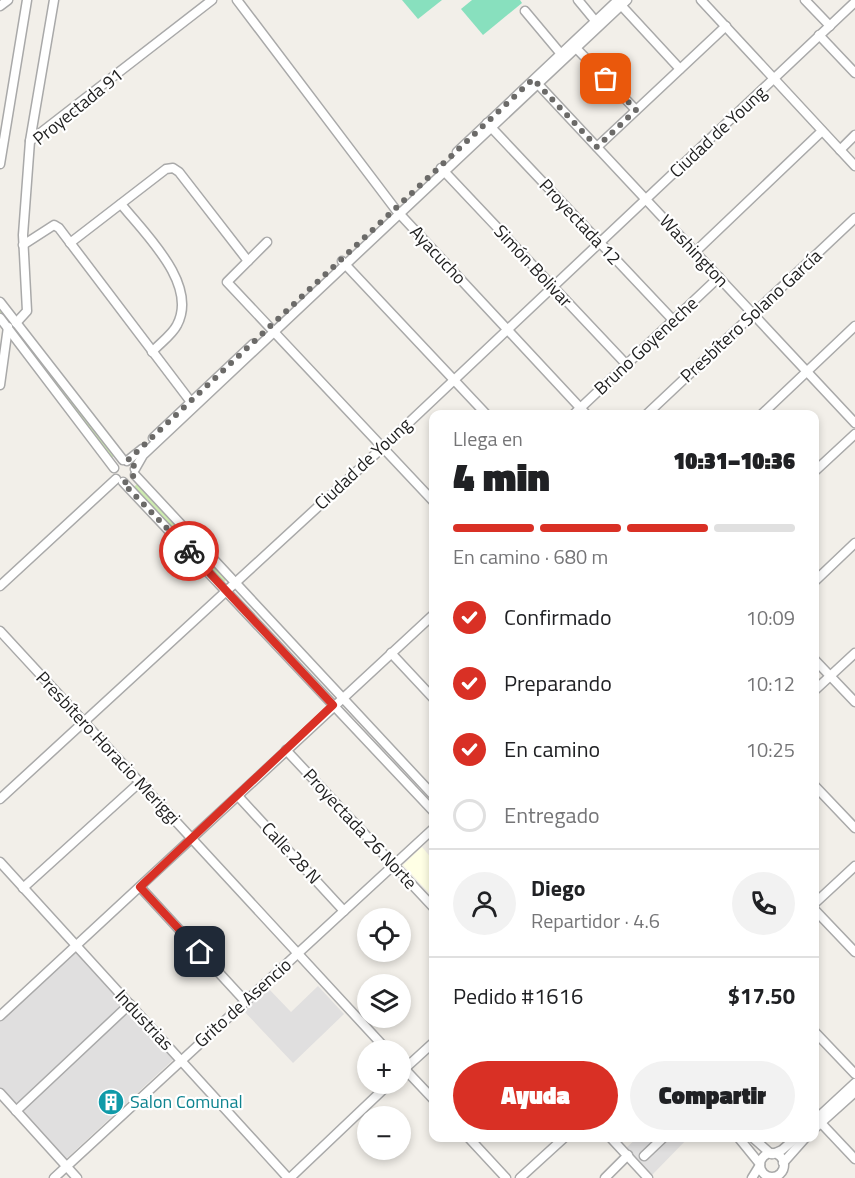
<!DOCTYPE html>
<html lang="es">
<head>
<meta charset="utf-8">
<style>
  body { margin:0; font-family:"Titillium Web",sans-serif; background:#f2f2f2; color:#202124; height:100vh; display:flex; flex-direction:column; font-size:22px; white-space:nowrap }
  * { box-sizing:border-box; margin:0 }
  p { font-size:20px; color:#757577 }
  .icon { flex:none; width:33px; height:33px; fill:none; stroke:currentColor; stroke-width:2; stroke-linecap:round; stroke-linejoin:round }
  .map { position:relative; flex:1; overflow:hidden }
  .side { position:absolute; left:429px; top:410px; width:390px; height:732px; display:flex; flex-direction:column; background:#fff; border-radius:12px; box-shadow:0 3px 9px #0003 }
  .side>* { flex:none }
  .tools { position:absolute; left:357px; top:908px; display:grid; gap:12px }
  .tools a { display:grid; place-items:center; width:54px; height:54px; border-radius:50%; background:#fff; box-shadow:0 3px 9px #0003; font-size:30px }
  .pin { position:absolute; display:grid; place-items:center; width:51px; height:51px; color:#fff; margin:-26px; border-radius:12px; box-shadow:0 3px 9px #0006 }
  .courier { position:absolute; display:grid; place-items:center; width:60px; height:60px; margin:-30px; border:4px solid #d93025; border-radius:50%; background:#fff; color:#222; box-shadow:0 2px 8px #0007 }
  .headline em { font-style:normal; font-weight:800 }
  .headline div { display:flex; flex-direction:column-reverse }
  .headline { display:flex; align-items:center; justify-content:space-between; height:102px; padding:0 24px }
  h1 { font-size:39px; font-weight:800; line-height:45px }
  .bar { display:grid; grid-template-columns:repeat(4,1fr); gap:9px 6px; align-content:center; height:72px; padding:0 24px }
  .bar i { height:8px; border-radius:4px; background:#e0e0e0 }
  .bar .active { background:#d93025 }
  .bar p { grid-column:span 4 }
  .line { display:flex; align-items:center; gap:15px; padding:0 24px; border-top:2px solid #e0e0e0 }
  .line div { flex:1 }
  .round { display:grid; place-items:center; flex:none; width:63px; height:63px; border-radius:32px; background:#f2f2f2 }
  ol { padding:0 24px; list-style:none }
  li { display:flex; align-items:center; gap:18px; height:66px }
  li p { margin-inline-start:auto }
  li .icon { padding:6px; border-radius:50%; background:#d93025; color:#fff; stroke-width:4 }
  li:last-child { color:#757577 }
  li i { width:33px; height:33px; border:3px solid #e0e0e0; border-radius:50% }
  .primary-button { display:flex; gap:12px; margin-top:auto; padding:12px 24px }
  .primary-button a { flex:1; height:69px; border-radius:36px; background:#d93025; color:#fff; font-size:24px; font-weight:800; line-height:69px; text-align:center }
  .primary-button a+a { background:#f2f2f2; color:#202124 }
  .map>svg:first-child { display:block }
  .residential { fill:#e0dfdf }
  .education { fill:#ffffe5 }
  .grass { fill:#cdebb0 }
  .pitch { fill:#88e0be }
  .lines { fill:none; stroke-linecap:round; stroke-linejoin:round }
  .minor-casing { stroke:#a9a9a9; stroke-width:11 }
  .minor { stroke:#fff; stroke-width:8 }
  .done { stroke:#6b6a68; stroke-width:6; stroke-dasharray:0 10.8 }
  .route { stroke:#d93025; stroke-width:8 }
  .labels { text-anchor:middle; stroke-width:4.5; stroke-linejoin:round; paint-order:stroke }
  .street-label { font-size:18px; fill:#222; stroke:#fff }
  .culture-label { font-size:18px; fill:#0d838f; stroke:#fff; text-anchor:start }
</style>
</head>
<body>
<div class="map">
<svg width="855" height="1178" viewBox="0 0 855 1178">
  <rect width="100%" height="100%" fill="#f2efe9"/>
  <g class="residential">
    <polygon points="76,952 175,1058 66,1159 0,1088 0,1021"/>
    <polygon points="318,986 344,1014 293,1063 243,1010 268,988 291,1012"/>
    <polygon points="638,1137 689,1137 652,1175 626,1148"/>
  </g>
  <polygon class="education" points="422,847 433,860 433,897 403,865"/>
  <g class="grass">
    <polygon points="0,307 114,456 111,458 0,314"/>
    <polygon points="137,484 226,580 223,583 134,487"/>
  </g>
  <g class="pitch">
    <polygon points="402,0 442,0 418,19"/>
    <polygon points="472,0 520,0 522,3 483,35 461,9"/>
  </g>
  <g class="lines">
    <defs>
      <g id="minor">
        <polyline points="237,0 396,210 586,414"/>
        <polyline points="578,0 597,23"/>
        <polyline points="701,0 855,166"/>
        <polyline points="805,0 830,26"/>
        <polyline points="619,3 680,69"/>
        <polyline points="0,6 8,0"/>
        <polyline points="525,11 561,54"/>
        <polyline points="819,35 855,73"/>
        <polyline points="574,46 636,110"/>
        <polyline points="536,82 855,423"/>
        <polyline points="487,123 673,320"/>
        <polyline points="30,141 54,0"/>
        <polyline points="597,147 726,26"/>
        <polyline points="840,150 855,135"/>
        <polyline points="457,152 618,0"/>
        <polyline points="0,164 27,0"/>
        <polyline points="441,168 626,364"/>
        <path d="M121,204C144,233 199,284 177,325C172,335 160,343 152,352"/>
        <polyline points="267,242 227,282 434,502"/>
        <polyline points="70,243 166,169 173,168 179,172 248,261"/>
        <polyline points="23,245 54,225 59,228 194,406"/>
        <polyline points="695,252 822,131"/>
        <polyline points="342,261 486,414"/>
        <polyline points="0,302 123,460"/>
        <polyline points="0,318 114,468"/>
        <polyline points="16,323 27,311 23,235 30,141 212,0"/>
        <polyline points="0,385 8,327"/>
        <polyline points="574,414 719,277"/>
        <polyline points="647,414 855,218"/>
        <polyline points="762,414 855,326"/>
        <polyline points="153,438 253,344"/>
        <polyline points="127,461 142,449"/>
        <polyline points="135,469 143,455 627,0"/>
        <polyline points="814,472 855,434"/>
        <polyline points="135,475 434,796"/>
        <polyline points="123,482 434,812"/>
        <polyline points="814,582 855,543"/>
        <polyline points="0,586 116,479"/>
        <polyline points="0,631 387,1050"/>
        <polyline points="391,653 434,699"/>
        <polyline points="814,659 855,702"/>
        <polyline points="814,691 855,653"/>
        <polyline points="286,750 434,908"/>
        <polyline points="814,785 855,828"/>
        <polyline points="238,796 344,911"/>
        <polyline points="0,799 382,448 855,2"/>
        <polyline points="0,862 288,1178"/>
        <polyline points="140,887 245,1001"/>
        <polyline points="23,888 139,783"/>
        <polyline points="814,904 855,866"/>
        <polyline points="814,909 855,952"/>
        <polyline points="0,1016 434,614"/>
        <polyline points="814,1031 855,1074"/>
        <polyline points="400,1064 434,1100"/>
        <polyline points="400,1073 434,1042"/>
        <polyline points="0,1093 77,1178"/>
        <polyline points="16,1111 130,1004"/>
        <polyline points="814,1121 855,1083"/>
        <polyline points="821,1123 855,1159"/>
        <polyline points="814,1129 855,1092"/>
        <polyline points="468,1137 506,1178"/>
        <polyline points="610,1137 648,1178"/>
        <polyline points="738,1137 760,1164"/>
        <polyline points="752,1137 771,1154"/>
        <circle cx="772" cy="1165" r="12"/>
        <polyline points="773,1154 782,1150 797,1137"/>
        <polyline points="644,1156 664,1137"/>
        <polyline points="783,1163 806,1137"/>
        <polyline points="54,1178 434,828"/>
        <polyline points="290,1178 390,1083"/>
        <polyline points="520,1178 565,1137"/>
        <polyline points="605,1178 628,1155"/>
        <polyline points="752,1178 760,1165"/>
      </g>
    </defs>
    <use href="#minor" class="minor-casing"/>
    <use href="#minor" class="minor"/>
  </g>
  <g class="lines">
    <polyline class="done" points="189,551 123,483 130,481 135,473 134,466 127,461 533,79 597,147 636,110 606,79"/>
    <polyline class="route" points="189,551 333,705 140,887 200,952"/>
  </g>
  <defs>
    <symbol id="building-disc" viewBox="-11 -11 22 22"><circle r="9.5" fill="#0f9aa8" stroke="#fff"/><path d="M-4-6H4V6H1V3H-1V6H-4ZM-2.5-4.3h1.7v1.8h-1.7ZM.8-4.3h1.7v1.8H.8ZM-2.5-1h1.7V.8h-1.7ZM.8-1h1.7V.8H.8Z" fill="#fff"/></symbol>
  </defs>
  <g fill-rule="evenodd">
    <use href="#building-disc" x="96" y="1087" width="30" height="30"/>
  </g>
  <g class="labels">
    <g class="street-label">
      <text transform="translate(78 107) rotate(-39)" y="6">Proyectada 91</text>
      <text transform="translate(718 132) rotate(-43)" y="6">Ciudad de Young</text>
      <text transform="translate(580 222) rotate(47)" y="6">Proyectada 12</text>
      <text transform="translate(694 251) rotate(47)" y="6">Washington</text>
      <text transform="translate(438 255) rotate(47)" y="6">Ayacucho</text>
      <text transform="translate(533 266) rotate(47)" y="6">Simón Bolivar</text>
      <text transform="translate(751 316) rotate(-43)" y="6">Presbítero Solano García</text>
      <text transform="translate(646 346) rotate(-43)" y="6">Bruno Goyeneche</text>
      <text transform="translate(363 464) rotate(-43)" y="6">Ciudad de Young</text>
      <text transform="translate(108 748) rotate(47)" y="6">Presbítero Horacio Meriggi</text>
      <text transform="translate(360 829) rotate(47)" y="6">Proyectada 26 Norte</text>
      <text transform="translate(291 853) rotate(47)" y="6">Calle 28 N</text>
      <text transform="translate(243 1003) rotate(-42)" y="6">Grito de Asencio</text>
      <text transform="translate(144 1020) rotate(47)" y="6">Industrias</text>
    </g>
    <g class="culture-label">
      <text x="130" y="1108">Salon Comunal</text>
    </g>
  </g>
</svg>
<div class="tools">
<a><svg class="icon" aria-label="locate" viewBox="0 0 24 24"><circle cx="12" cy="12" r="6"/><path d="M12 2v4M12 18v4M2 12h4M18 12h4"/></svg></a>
<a><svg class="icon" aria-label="layers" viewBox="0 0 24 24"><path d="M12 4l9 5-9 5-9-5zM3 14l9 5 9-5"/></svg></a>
<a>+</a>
<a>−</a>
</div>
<div class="pin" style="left:606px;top:79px;background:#ea580c"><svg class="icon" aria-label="bag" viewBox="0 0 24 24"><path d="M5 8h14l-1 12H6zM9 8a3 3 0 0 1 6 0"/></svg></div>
<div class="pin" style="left:200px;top:952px;background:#1f2937"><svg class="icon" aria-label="home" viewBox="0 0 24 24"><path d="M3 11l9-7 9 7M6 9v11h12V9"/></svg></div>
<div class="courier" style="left:189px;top:551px"><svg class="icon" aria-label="bike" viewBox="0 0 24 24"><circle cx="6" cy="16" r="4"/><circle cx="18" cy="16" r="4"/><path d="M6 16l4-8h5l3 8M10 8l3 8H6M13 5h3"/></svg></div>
<section class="side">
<div class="headline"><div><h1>4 min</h1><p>Llega en</p></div><em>10:31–10:36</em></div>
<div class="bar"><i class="active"></i><i class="active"></i><i class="active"></i><i></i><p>En camino · 680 m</p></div>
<ol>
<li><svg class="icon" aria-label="check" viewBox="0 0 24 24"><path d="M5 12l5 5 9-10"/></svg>Confirmado<p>10:09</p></li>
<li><svg class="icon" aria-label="check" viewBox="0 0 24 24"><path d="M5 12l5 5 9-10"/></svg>Preparando<p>10:12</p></li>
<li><svg class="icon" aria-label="check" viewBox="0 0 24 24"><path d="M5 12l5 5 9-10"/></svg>En camino<p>10:25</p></li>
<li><i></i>Entregado</li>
</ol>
<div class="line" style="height:108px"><a class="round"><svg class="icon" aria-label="person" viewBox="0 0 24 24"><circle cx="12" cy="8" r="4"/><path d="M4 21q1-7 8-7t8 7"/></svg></a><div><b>Diego</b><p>Repartidor · 4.6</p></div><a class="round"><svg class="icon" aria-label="phone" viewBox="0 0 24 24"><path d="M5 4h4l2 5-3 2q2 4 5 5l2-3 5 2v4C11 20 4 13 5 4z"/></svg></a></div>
<div class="line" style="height:78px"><div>Pedido #1616</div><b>$17.50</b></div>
<div class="primary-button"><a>Ayuda</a><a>Compartir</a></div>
</section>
</div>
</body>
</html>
